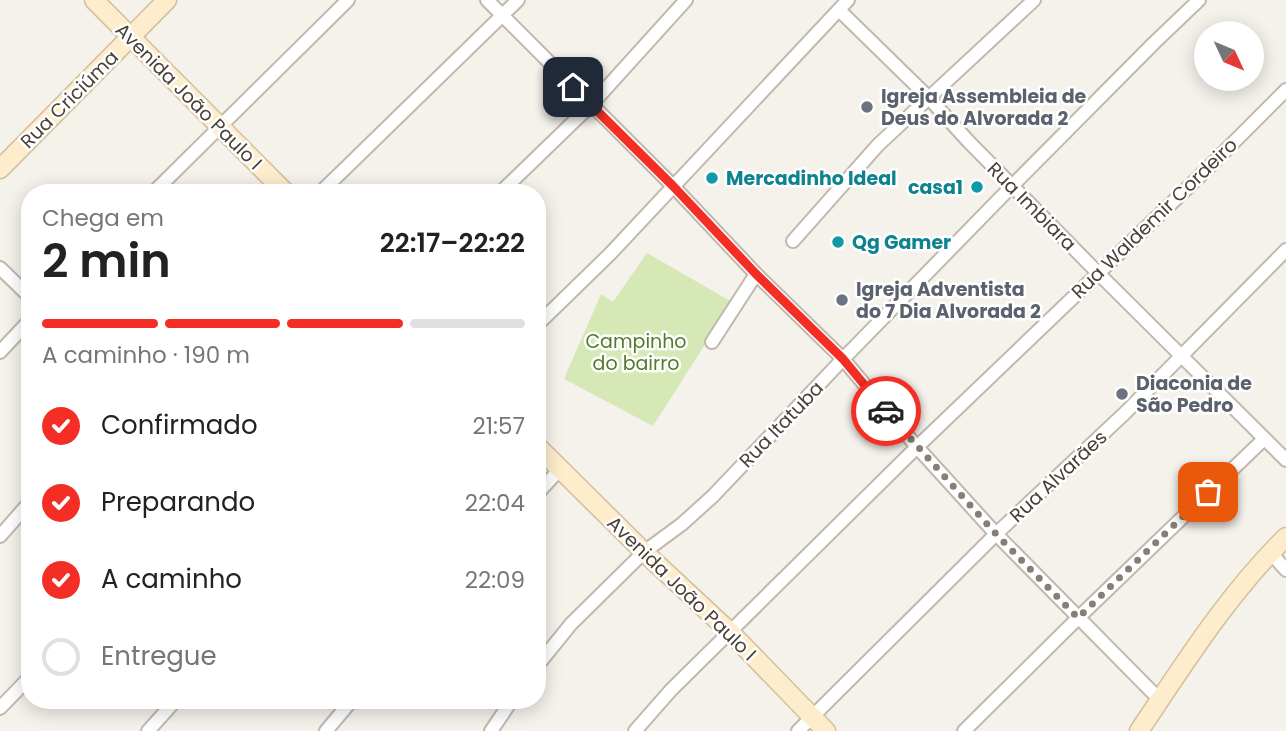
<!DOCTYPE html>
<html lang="pt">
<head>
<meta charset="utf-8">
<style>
  body { margin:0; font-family:Poppins,sans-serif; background:#f6f6f6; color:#222; height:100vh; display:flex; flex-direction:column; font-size:26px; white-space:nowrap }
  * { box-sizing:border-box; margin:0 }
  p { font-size:23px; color:#767676 }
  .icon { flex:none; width:38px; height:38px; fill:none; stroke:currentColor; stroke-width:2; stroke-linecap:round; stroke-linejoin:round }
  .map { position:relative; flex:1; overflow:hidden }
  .panel { position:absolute; left:21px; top:184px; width:525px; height:525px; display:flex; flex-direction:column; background:#fff; border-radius:28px; box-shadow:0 4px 18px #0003 }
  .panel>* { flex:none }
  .needle { width:46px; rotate:134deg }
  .controls { position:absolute; left:1194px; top:21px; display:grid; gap:14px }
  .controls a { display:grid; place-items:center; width:70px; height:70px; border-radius:50%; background:#fff; box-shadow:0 4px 18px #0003; font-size:35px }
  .pin { position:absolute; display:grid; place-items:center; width:60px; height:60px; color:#fff; margin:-30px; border-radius:14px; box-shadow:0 4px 10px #0006 }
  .courier { position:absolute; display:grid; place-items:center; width:70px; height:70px; margin:-35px; border:5px solid #f42e24; border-radius:50%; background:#fff; color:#222; box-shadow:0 2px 9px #0007 }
  .overview em { font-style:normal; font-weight:600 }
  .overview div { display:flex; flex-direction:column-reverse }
  .overview { display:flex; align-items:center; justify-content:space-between; height:119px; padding:0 21px }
  h1 { font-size:46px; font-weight:600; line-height:52px }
  .bar { display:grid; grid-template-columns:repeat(4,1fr); gap:10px 7px; align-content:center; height:84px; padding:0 21px }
  .bar i { height:9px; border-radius:5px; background:#e0e0e0 }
  .bar .active { background:#f42e24 }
  .bar p { grid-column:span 4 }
  ol { padding:0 21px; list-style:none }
  li { display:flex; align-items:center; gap:21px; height:77px }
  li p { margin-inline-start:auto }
  li .icon { padding:7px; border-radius:50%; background:#f42e24; color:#fff; stroke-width:4 }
  li:last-child { color:#767676 }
  li i { width:38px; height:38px; border:4px solid #e0e0e0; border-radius:50% }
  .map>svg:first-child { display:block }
  .green { fill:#d6e8b6 }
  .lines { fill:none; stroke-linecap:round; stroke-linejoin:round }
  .street-casing { stroke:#c1b8ae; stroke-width:16 }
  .secondary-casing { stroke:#d3bf9c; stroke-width:21 }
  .street { stroke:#fff; stroke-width:12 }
  .secondary { stroke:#fdedcd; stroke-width:18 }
  .done { stroke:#857f77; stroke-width:7; stroke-dasharray:0 12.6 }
  .route { stroke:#f42e24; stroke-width:9 }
  .worship-dot { fill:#6b7280; stroke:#fff; stroke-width:2.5 }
  .culture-dot { fill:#0f9aa8; stroke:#fff; stroke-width:2.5 }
  .labels { text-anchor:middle; stroke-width:5; stroke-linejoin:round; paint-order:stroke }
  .street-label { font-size:19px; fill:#494139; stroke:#fff }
  .worship-label { font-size:19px; font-weight:bold; fill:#5b616d; stroke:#fff; text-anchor:start }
  .culture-label { font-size:19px; font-weight:bold; fill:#0d838f; stroke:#fff; text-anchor:start }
  .park-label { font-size:19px; fill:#527b2d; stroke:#fff }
</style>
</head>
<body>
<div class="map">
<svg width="1286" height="731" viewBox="0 0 1286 731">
  <rect width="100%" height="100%" fill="#f5f1eb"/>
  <polygon class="green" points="647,253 732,302 653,426 564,379 601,294 613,302"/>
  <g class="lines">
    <defs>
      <g id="street">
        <polyline points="487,0 673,186 756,274 843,359 917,447 996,534 1160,700"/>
        <polyline points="839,10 928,97 969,142 1097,272 1286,460"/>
        <polyline points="154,192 348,0"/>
        <polyline points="321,192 518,0"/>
        <polyline points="501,192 591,105 686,0"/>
        <polyline points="793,241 878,145 1034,0"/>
        <polyline points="0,268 30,297"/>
        <polyline points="537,325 610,254 848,0"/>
        <polyline points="712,342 756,274"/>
        <polyline points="0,352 30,320"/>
        <polyline points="537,494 560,469"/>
        <polyline points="0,536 30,502"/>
        <polyline points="1270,552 1286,570"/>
        <polyline points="537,666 571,624 644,552 682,524 713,496 843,359 1012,186 1154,43 1199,0"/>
        <polyline points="0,708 30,677"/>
        <polyline points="148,731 176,700"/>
        <polyline points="326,731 352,700"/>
        <polyline points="491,731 512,700"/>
        <polyline points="635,731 671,690 917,447 1202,174 1286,90"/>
        <polyline points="798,731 996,534 1126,412 1286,250"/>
        <polyline points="964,731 1078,618 1264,439"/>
      </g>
      <g id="secondary">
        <polyline points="94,0 285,192"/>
        <polyline points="0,169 167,0"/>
        <polyline points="537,446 644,552 730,632 826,731"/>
        <path d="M1139,731C1184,664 1228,594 1286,537"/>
      </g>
    </defs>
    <use href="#street" class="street-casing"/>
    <use href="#secondary" class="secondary-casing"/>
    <use href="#street" class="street"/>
    <use href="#secondary" class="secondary"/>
  </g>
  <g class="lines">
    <polyline class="done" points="886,411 996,534 1078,618 1208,492"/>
    <polyline class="route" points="573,87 673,186 756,274 843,359 886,411"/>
  </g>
  <g class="worship-dot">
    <circle cx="867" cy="107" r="7"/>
    <circle cx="842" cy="300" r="7"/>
    <circle cx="1122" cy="394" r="7"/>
  </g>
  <g class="culture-dot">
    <circle cx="712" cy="178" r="7"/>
    <circle cx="977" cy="187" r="7"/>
    <circle cx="838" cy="242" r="7"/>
  </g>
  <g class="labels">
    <g class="street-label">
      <text transform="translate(189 96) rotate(45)" y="7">Avenida João Paulo I</text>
      <text transform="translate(69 99) rotate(-45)" y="7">Rua Criciúma</text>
      <text transform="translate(1032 206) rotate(45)" y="7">Rua Imbiara</text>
      <text transform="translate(1154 218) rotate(-44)" y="7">Rua Waldemir Cordeiro</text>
      <text transform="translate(781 424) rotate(-46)" y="7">Rua Itatuba</text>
      <text transform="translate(1058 476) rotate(-43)" y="7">Rua Alvarães</text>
      <text transform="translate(682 588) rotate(44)" y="7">Avenida João Paulo I</text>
    </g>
    <g class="worship-label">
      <text x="881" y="103">Igreja Assembleia de<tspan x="881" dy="22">Deus do Alvorada 2</tspan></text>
      <text x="856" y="296">Igreja Adventista<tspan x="856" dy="22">do 7 Dia Alvorada 2</tspan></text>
      <text x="1136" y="390">Diaconia de<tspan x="1136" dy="22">São Pedro</tspan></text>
    </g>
    <g class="culture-label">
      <text x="726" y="185">Mercadinho Ideal</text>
      <text x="963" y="194" text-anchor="end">casa1</text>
      <text x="852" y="249">Qg Gamer</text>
    </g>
    <g class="park-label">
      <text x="636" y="348">Campinho<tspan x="636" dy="22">do bairro</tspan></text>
    </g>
  </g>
</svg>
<div class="controls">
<a><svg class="needle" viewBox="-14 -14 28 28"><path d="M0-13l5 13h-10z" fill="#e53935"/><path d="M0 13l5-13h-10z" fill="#767676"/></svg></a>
</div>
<div class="pin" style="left:1208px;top:492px;background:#ea580c"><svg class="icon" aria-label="bag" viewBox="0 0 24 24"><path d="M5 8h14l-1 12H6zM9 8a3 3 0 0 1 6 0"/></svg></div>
<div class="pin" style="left:573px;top:87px;background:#1f2937"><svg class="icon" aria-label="home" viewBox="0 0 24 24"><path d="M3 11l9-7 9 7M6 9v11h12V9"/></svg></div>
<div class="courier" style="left:886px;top:411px"><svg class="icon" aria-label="car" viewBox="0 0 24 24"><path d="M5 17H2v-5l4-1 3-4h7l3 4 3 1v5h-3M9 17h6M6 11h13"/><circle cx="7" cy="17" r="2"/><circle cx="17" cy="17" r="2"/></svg></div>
<section class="panel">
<div class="overview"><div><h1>2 min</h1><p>Chega em</p></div><em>22:17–22:22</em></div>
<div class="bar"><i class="active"></i><i class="active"></i><i class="active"></i><i></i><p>A caminho · 190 m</p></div>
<ol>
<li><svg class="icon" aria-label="check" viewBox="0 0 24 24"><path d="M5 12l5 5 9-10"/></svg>Confirmado<p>21:57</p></li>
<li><svg class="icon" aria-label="check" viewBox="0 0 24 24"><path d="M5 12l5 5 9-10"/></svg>Preparando<p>22:04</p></li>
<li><svg class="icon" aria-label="check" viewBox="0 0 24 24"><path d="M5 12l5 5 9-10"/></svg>A caminho<p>22:09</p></li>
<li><i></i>Entregue</li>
</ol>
</section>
</div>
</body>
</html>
